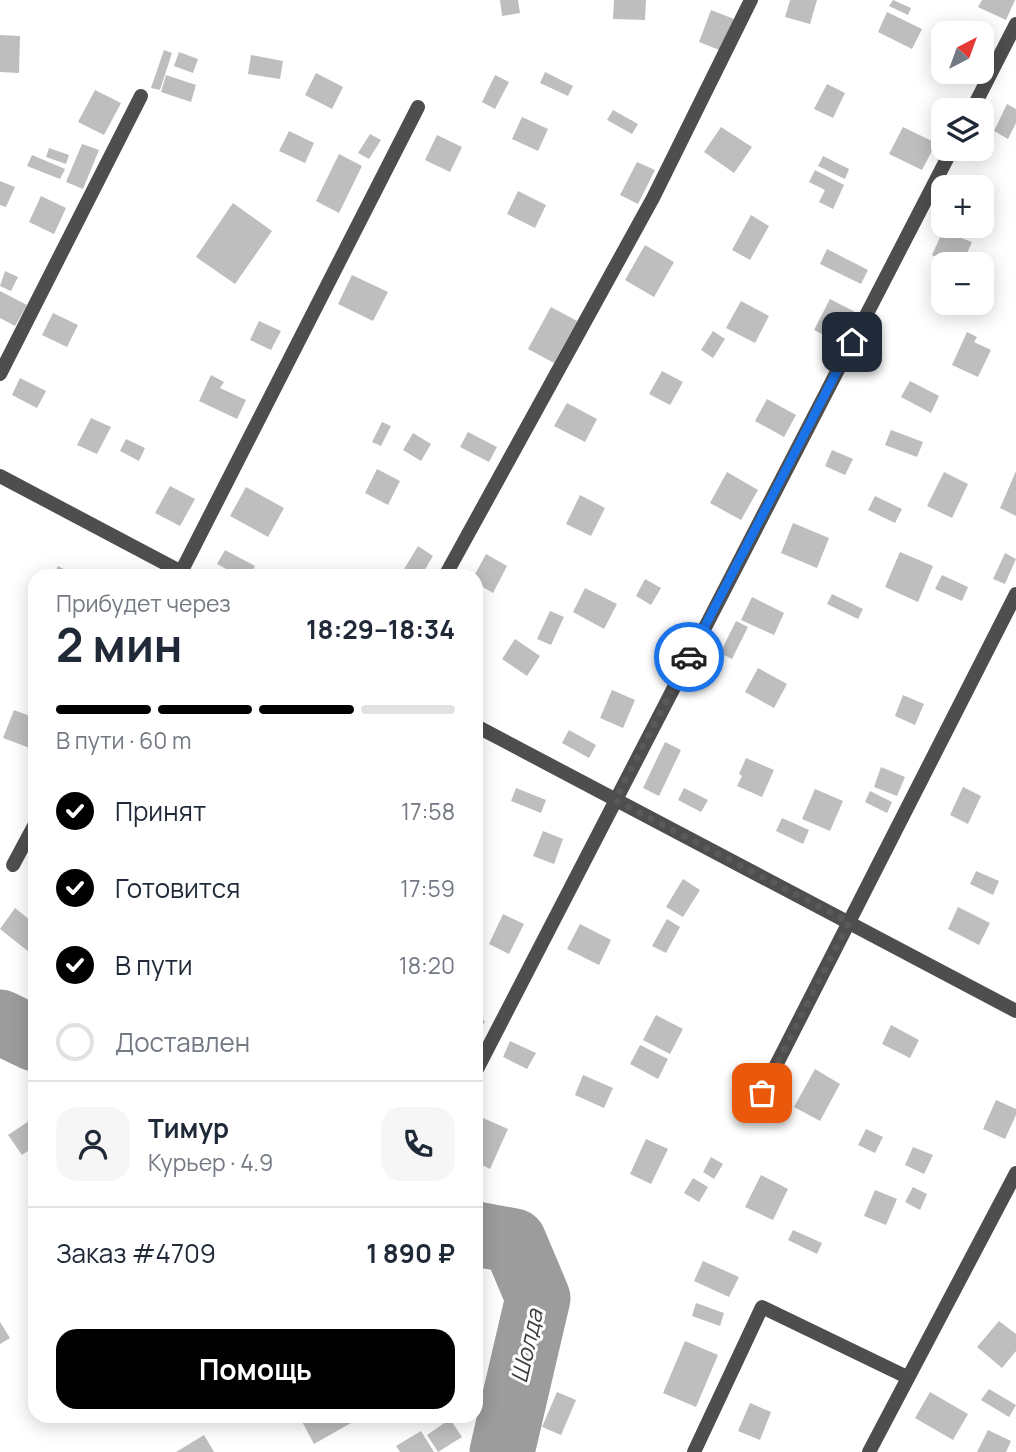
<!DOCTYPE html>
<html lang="ru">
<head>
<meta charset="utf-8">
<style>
  body { margin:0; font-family:Manrope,sans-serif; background:#f6f6f7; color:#1f2937; height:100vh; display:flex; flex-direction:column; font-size:26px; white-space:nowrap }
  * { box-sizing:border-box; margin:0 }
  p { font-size:23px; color:#747a83 }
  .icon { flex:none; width:38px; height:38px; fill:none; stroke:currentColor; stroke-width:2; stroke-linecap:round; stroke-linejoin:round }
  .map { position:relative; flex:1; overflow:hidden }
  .details { position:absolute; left:28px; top:569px; width:455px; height:854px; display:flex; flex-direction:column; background:#fff; border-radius:21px; box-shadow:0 4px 18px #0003 }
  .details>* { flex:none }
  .needle { width:46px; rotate:41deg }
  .controls { position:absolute; left:931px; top:21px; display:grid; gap:14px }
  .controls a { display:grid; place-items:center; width:63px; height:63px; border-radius:14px; background:#fff; box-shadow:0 4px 18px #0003; font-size:35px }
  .pin { position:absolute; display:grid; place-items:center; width:60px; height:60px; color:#fff; margin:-30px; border-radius:14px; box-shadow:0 4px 10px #0006 }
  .courier { position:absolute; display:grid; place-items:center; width:70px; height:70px; margin:-35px; border:5px solid #1a73e8; border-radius:50%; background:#fff; color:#222; box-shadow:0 2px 9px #0007 }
  .summary em { font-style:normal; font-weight:700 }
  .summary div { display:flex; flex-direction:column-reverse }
  .summary { display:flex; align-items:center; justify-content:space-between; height:119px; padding:0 28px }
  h1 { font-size:46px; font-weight:700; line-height:52px }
  .bar { display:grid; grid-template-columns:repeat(4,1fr); gap:10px 7px; align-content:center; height:84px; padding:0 28px }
  .bar i { height:9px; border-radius:5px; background:#e0e1e3 }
  .bar .current { background:#000 }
  .bar p { grid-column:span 4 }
  .line { display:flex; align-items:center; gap:18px; padding:0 28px; border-top:2px solid #e0e1e3 }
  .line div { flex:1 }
  .round { display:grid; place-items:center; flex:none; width:74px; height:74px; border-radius:21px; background:#f6f6f7 }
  ol { padding:0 28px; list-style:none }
  li { display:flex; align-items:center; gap:21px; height:77px }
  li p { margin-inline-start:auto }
  li .icon { padding:7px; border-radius:50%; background:#000; color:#fff; stroke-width:4 }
  li:last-child { color:#747a83 }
  li i { width:38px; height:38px; border:4px solid #e0e1e3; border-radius:50% }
  .cta { display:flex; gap:14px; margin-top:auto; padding:14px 28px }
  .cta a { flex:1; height:80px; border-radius:21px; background:#000; color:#fff; font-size:28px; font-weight:700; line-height:80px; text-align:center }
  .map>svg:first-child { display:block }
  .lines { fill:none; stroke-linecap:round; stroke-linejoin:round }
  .river { stroke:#9c9c9c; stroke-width:65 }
  .building { fill:#bebebe }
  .service { stroke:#4e4e4e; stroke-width:14 }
  .minor { stroke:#4e4e4e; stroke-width:14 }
  .done { stroke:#595959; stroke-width:7; stroke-dasharray:0 12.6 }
  .route { stroke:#1a73e8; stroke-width:9 }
  .labels { text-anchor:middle; stroke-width:6; stroke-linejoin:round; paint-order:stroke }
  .water-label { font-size:23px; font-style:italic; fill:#3d3d3d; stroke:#fff }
</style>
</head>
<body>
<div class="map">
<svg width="1016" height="1452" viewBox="0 0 1016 1452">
  <rect width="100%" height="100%" fill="#fff"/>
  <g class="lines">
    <g class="river">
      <polyline points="0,1022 35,1039"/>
      <polyline points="476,1234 514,1241 538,1298 502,1452"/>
    </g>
  </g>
  <g class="building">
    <polygon points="500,0 518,0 520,13 502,16"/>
    <polygon points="614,0 646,0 645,20 613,19"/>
    <polygon points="790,0 817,0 810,24 785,17"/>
    <polygon points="893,0 911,8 908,15 889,6"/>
    <polygon points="982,0 1015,0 1006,20 978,7"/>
    <polygon points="711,10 734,19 722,51 699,42"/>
    <polygon points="887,12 922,29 912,49 878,32"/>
    <polygon points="0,35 20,36 19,73 0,72"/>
    <polygon points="164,50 172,53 160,90 151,88"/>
    <polygon points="179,52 198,59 193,73 174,66"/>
    <polygon points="251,55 283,61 280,79 248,74"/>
    <polygon points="545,72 573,86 568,96 540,83"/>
    <polygon points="316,73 343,87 332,109 305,95"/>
    <polygon points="166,75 196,85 191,102 161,92"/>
    <polygon points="495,75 509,82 495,109 482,102"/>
    <polygon points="827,84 845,93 833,118 814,109"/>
    <polygon points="95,90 121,103 104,135 78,122"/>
    <polygon points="1007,104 1016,109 1016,123 1008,139 994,131"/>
    <polygon points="613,110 638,124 632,134 607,120"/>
    <polygon points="522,117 548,129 538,151 512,139"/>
    <polygon points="721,127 752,147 734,173 704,152"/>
    <polygon points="903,127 936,143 922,170 889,154"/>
    <polygon points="289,131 314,143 305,163 279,151"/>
    <polygon points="370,134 381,140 369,159 358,153"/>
    <polygon points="437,135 462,147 450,172 425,160"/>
    <polygon points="82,144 99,150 83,189 66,182"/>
    <polygon points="49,148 69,155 66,164 46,157"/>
    <polygon points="339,154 362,166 339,213 316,201"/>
    <polygon points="32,155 65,169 60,179 27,166"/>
    <polygon points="823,156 849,169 845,179 818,166"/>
    <polygon points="637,162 655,170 638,204 620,195"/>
    <polygon points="815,170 844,185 833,209 819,202 825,190 809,182"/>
    <polygon points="0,181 15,187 6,207 0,205"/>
    <polygon points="518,191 546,205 535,228 507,214"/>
    <polygon points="41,196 66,208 54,234 29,222"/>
    <polygon points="233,203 272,231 235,284 196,257"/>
    <polygon points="751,215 769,226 750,260 732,250"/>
    <polygon points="945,226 959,226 965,228 961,238 972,242 962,264 952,264 932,255"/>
    <polygon points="645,245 674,262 654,297 625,280"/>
    <polygon points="827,249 868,270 861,284 820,264"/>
    <polygon points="5,271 18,277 11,291 0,286"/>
    <polygon points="352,275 388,292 373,321 338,304"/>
    <polygon points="0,291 27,305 15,326 0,318"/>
    <polygon points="830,299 861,315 846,346 814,330"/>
    <polygon points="741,301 769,316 755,343 726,328"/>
    <polygon points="551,307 577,321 554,363 528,349"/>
    <polygon points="53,313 78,325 67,347 42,335"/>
    <polygon points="259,321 281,331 271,350 250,340"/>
    <polygon points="713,331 725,339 713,358 701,350"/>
    <polygon points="967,332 977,337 974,342 991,350 978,377 952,365"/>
    <polygon points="662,371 683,382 670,405 649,394"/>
    <polygon points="211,375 224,382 220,388 246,400 237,419 199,401"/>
    <polygon points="20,378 46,391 37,408 12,395"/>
    <polygon points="910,381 939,396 931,413 901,397"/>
    <polygon points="767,399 796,415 784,437 755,421"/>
    <polygon points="567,403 597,419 585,442 554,426"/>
    <polygon points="91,418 111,427 97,454 77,445"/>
    <polygon points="382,422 391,426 381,446 372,442"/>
    <polygon points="891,430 923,442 917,457 885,445"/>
    <polygon points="468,432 497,447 489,462 460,447"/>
    <polygon points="413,433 431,444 421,461 403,450"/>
    <polygon points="126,439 145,448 139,461 120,451"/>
    <polygon points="832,450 853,459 845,475 825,466"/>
    <polygon points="377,469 400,481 388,505 365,493"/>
    <polygon points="1016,471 1016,516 1000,508"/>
    <polygon points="727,472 758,490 741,520 710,503"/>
    <polygon points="944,472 968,484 952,518 927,506"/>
    <polygon points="170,486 195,499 180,526 155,513"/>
    <polygon points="246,487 284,508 268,537 230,516"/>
    <polygon points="580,495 605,508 591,536 566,524"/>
    <polygon points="875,496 902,509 895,523 868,510"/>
    <polygon points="793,523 829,538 817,568 781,553"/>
    <polygon points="418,546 433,556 421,576 400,576"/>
    <polygon points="225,550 255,566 250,576 239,576 217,564"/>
    <polygon points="900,552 933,566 918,602 885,587"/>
    <polygon points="1005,553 1016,559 1005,584 993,579"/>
    <polygon points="486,554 507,566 493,593 476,583 474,576"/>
    <polygon points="58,566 77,576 53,576"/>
    <polygon points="942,575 968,587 962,601 935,589"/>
    <polygon points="645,579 661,588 651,605 636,596"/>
    <polygon points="585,588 617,604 604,629 573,612"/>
    <polygon points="832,594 863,609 858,619 827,604"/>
    <polygon points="752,597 784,613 774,635 741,620"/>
    <polygon points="550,611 564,617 551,645 537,639"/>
    <polygon points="736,621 748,627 732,659 720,653"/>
    <polygon points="515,639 540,656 527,676 502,659"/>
    <polygon points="758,668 787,684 774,708 745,692"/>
    <polygon points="612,690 635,700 623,728 600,718"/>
    <polygon points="903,695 924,704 915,725 895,716"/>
    <polygon points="14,710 35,718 35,750 3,738"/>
    <polygon points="569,730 596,745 589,758 562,743"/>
    <polygon points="665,742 681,750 659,796 643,788"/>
    <polygon points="746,758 774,770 762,797 737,786 742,776 739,774"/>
    <polygon points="881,767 905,777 897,796 874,787"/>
    <polygon points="963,787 981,796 968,824 950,815"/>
    <polygon points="516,788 546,800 541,813 511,801"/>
    <polygon points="684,788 708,800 701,812 678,800"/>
    <polygon points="815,789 843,801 830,831 802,819"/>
    <polygon points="870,791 892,802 887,813 865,802"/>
    <polygon points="782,818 809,830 803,844 776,831"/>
    <polygon points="543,831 563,839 554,864 533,856"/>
    <polygon points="976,871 999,881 993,895 970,884"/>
    <polygon points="683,879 700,890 683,917 666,907"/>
    <polygon points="958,907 990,923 979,945 948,929"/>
    <polygon points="15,908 35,924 35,945 29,952 0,929"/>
    <polygon points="503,914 524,924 509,954 489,944"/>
    <polygon points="667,919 680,927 666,953 652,946"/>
    <polygon points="580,924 611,940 599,965 567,949"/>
    <polygon points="656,1015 683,1029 670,1054 643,1040"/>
    <polygon points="476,1016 485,1021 476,1039"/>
    <polygon points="891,1025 919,1040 910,1058 882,1044"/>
    <polygon points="510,1041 536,1053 527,1069 503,1057"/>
    <polygon points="640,1045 668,1059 658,1079 630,1064"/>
    <polygon points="815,1069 840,1084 820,1121 794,1107"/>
    <polygon points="583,1075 613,1088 604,1108 575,1095"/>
    <polygon points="996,1100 1016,1109 1016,1115 1005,1139 983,1129"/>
    <polygon points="476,1115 508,1129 490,1169 476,1162"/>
    <polygon points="29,1121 35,1130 35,1146 22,1155 8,1135"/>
    <polygon points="866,1129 883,1137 875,1153 858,1145"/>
    <polygon points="646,1139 668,1149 651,1184 630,1174"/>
    <polygon points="913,1147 933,1155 924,1174 905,1165"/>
    <polygon points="711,1157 723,1164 714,1179 703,1172"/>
    <polygon points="761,1175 788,1189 773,1220 745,1207"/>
    <polygon points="693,1178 708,1187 699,1202 684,1193"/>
    <polygon points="913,1187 927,1194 920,1210 905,1202"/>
    <polygon points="875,1190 897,1199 886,1225 864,1216"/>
    <polygon points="793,1230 822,1243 817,1254 788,1240"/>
    <polygon points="703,1261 739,1277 729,1297 694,1281"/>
    <polygon points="696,1303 724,1313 720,1326 692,1316"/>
    <polygon points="999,1321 1016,1334 1016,1351 1002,1368 977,1347"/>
    <polygon points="0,1322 10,1338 0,1344"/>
    <polygon points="685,1341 718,1355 696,1407 663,1393"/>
    <polygon points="989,1389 1016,1405 1009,1417 981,1400"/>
    <polygon points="557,1392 576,1400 561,1435 542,1427"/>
    <polygon points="930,1392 968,1414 953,1440 915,1418"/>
    <polygon points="750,1403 771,1412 760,1440 738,1431"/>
    <polygon points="299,1416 347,1416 351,1423 314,1444"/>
    <polygon points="450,1419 462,1437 438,1452 427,1435"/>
    <polygon points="988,1430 1011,1441 1006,1452 977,1452"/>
    <polygon points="421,1431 434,1452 400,1452 396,1446"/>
    <polygon points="204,1435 214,1452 176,1452"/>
  </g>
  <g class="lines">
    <g class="service">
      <polyline points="972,110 1016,24"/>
      <polyline points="0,374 141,96"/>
      <polyline points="179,576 418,107"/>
      <polyline points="445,576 653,198 751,0"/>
      <polyline points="13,865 35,824"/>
      <polyline points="476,1071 952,149"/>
      <polyline points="762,1093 1016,594"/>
      <polyline points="694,1452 762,1307 907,1377"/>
      <polyline points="869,1452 1016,1173"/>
    </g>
    <g class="minor">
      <polyline points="0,476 189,576"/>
      <polyline points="476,726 1016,1011"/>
    </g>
  </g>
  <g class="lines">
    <polyline class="done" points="689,657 615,800 849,922 762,1093"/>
    <polyline class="route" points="689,657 852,342"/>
  </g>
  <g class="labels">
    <g class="water-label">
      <text transform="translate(527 1346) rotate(-77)" y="8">Шолда</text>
    </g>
  </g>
</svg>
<div class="controls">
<a><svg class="needle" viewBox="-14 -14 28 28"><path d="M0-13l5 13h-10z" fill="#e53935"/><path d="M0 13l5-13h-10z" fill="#747a83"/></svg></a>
<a><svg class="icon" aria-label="layers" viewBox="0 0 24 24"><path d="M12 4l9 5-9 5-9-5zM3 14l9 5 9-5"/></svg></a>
<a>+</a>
<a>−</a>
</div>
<div class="pin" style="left:762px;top:1093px;background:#ea580c"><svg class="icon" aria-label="bag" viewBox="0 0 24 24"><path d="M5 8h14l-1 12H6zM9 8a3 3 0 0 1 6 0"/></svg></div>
<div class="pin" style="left:852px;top:342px;background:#1f2937"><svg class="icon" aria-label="home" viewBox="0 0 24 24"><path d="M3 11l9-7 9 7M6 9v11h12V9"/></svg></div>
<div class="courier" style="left:689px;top:657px"><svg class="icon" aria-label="car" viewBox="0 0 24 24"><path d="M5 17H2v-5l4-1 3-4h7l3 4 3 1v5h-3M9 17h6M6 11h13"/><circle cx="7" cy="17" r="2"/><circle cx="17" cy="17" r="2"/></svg></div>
<section class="details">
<div class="summary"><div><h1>2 мин</h1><p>Прибудет через</p></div><em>18:29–18:34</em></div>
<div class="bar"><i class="current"></i><i class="current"></i><i class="current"></i><i></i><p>В пути · 60 m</p></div>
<ol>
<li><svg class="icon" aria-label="check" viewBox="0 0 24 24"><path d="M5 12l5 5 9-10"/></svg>Принят<p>17:58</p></li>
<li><svg class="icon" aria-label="check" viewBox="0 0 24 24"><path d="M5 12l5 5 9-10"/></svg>Готовится<p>17:59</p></li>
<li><svg class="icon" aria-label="check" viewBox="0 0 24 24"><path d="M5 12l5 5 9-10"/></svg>В пути<p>18:20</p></li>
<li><i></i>Доставлен</li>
</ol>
<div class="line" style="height:126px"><a class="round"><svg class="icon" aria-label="person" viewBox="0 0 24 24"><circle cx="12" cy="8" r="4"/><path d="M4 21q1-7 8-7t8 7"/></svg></a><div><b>Тимур</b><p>Курьер · 4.9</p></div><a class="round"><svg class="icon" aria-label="phone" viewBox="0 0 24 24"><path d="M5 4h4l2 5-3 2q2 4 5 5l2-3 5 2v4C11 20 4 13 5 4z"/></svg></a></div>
<div class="line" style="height:91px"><div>Заказ #4709</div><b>1 890 ₽</b></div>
<div class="cta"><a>Помощь</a></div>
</section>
</div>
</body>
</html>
